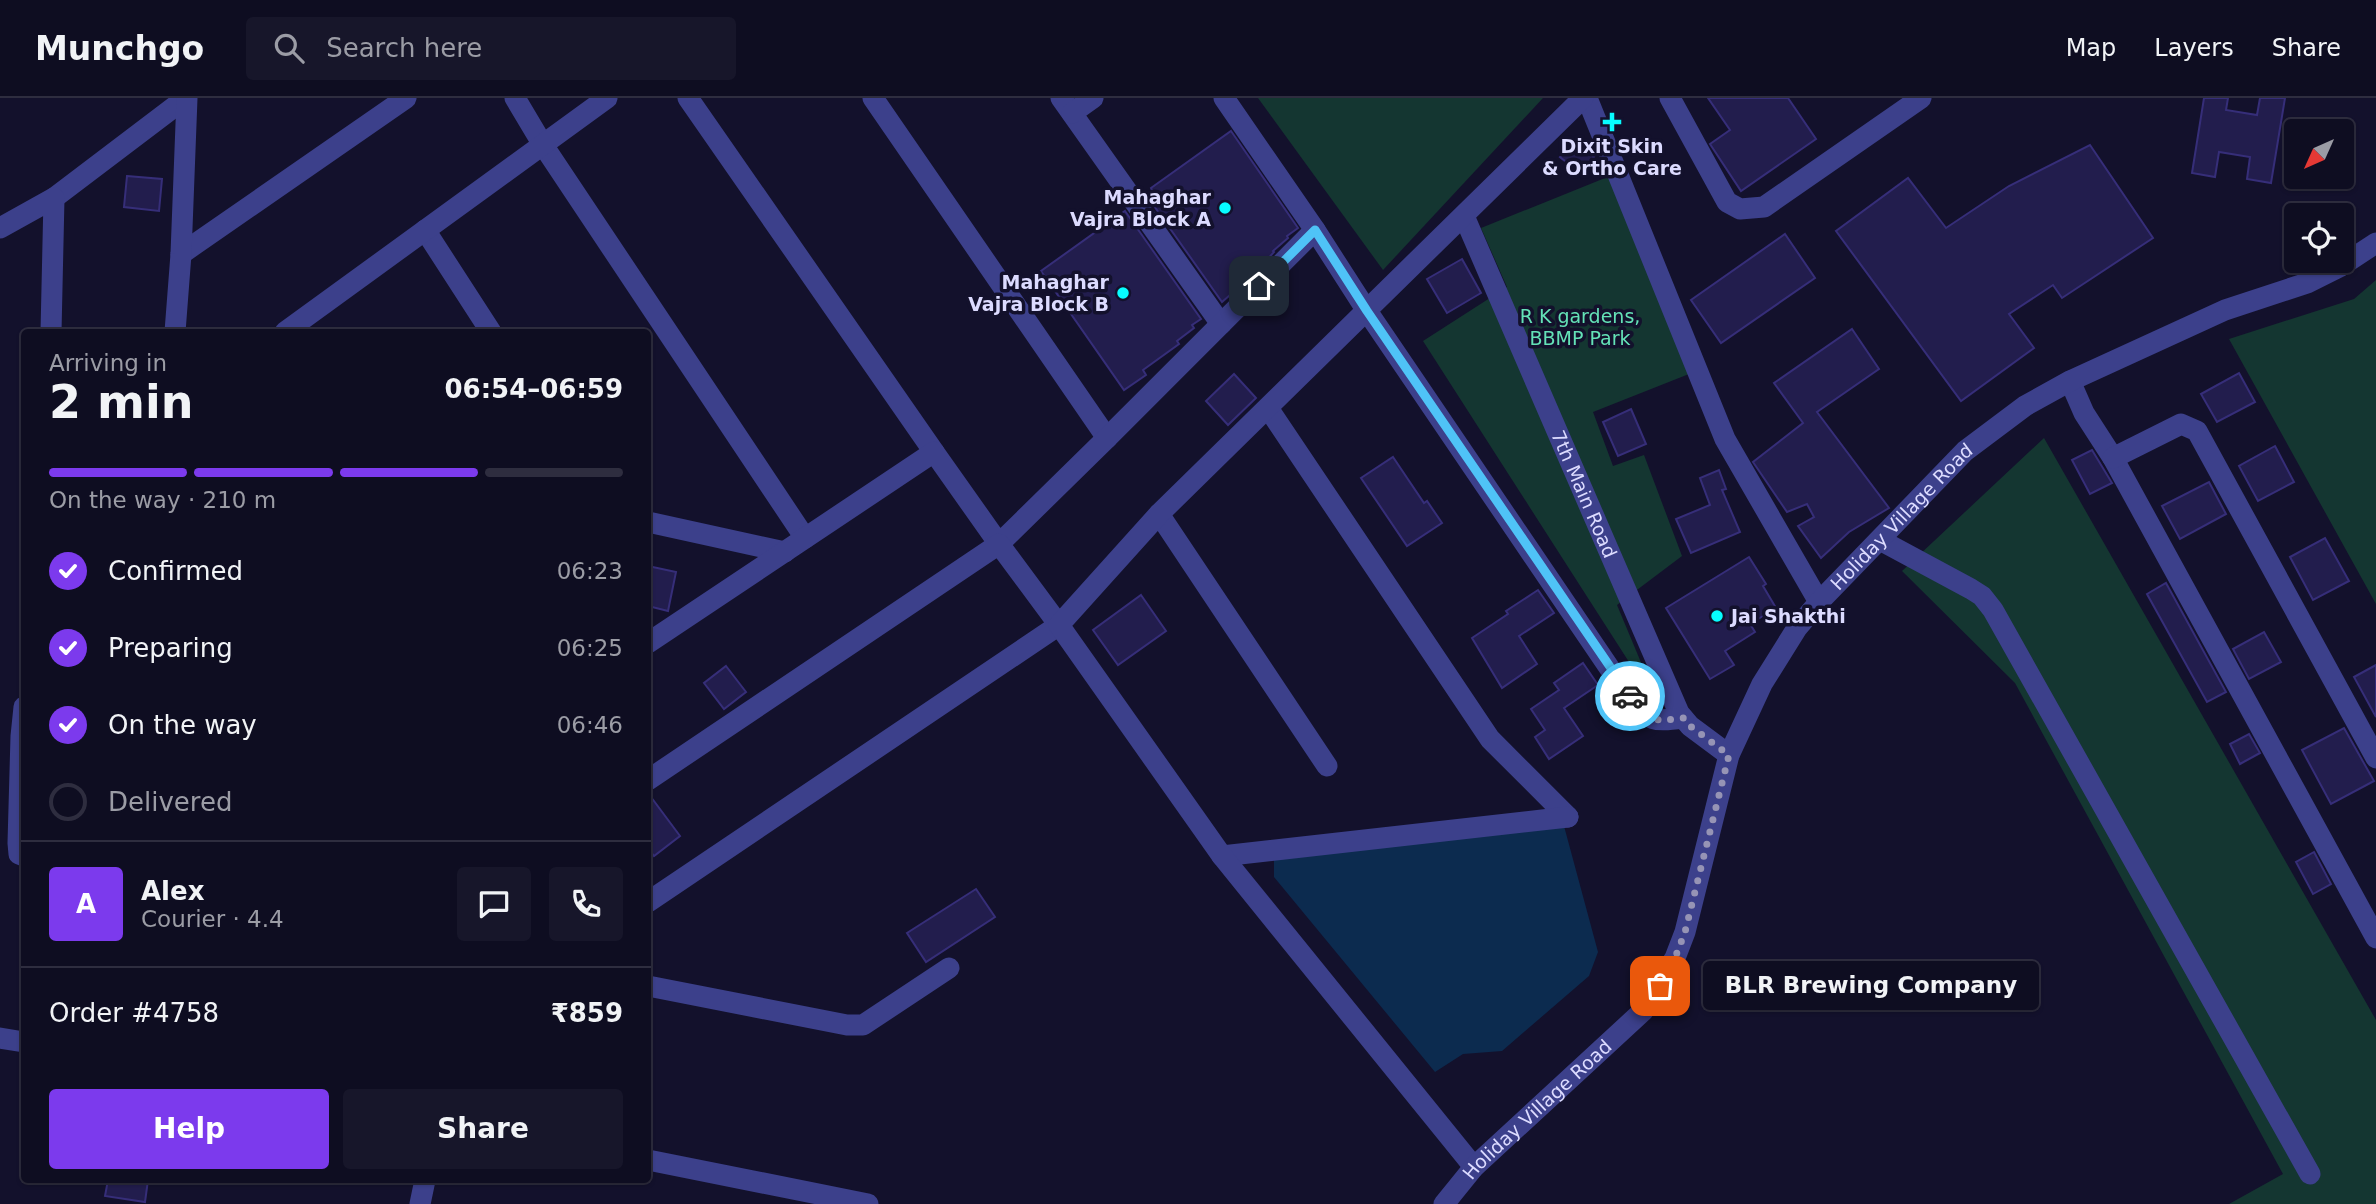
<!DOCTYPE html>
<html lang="en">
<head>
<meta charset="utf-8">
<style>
  body { margin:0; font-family:"DejaVu Sans",sans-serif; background:#17162a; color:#f1f3f6; height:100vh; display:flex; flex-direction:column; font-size:26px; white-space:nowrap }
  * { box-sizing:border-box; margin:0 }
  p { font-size:23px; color:#9b9ca5 }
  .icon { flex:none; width:38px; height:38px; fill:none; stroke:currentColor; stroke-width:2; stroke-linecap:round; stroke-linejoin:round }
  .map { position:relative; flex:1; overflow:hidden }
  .panel { position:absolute; left:21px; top:231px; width:630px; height:854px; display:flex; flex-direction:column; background:#0e0d21; border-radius:7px; box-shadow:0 2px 5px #0004,0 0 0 2px #2e2d3f }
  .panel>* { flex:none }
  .needle { width:46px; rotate:225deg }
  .tools { position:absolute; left:2284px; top:21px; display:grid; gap:14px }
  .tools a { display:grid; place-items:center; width:70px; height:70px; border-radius:7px; background:#0e0d21; box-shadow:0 2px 5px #0004,0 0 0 2px #2e2d3f; font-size:35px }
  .pin { position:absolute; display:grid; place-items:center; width:60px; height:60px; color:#fff; margin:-30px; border-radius:14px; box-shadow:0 4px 10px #0006 }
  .courier { position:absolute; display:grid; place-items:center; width:70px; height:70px; margin:-35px; border:5px solid #4fc3f7; border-radius:50%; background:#fff; color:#222; box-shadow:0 2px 9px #0007 }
  .bubble { position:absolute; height:49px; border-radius:7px; background:#0e0d21; box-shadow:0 2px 5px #0004,0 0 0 2px #2e2d3f; font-size:23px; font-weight:700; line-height:49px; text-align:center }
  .headline em { font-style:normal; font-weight:700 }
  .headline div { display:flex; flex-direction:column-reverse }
  .headline { display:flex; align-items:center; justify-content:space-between; height:119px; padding:0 28px }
  h1 { font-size:46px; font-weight:700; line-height:52px }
  .bar { display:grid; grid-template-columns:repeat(4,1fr); gap:10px 7px; align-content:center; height:84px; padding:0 28px }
  .bar i { height:9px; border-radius:5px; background:#2e2d3f }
  .bar .active { background:#7c3aed }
  .bar p { grid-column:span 4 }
  .line { display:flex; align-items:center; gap:18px; padding:0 28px; border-top:2px solid #2e2d3f }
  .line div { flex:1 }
  .round { display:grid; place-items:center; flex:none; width:74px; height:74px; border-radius:7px; background:#17162a }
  ol { padding:0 28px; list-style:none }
  li { display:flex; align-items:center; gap:21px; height:77px }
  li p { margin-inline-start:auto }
  li .icon { padding:7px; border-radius:50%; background:#7c3aed; color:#fff; stroke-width:4 }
  li:last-child { color:#9b9ca5 }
  li i { width:38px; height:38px; border:4px solid #2e2d3f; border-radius:50% }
  .cta { display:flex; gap:14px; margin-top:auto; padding:14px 28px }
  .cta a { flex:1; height:80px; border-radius:7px; background:#7c3aed; color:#fff; font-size:28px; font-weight:700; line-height:80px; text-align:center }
  .cta a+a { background:#17162a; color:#f1f3f6 }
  header { display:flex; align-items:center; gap:42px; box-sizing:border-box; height:98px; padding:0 35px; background:#0e0d21; border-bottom:2px solid #2e2d3f }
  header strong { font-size:33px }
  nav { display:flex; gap:38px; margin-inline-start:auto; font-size:24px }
  .search { width:490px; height:63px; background:#17162a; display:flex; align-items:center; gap:18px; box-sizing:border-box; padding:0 24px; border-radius:7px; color:#9b9ca5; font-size:26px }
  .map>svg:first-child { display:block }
  .green { fill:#143631 }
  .water { fill:#0c2b4f }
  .building { fill:#221d4d; stroke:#362e79; stroke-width:2 }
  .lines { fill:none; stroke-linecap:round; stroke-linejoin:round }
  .minor { stroke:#3c408b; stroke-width:21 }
  .done { stroke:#9694b5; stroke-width:7; stroke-dasharray:0 12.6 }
  .route { stroke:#4fc3f7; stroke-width:9 }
  .poi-dot { fill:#07fdff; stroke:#13112c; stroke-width:2.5 }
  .labels { text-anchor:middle; stroke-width:7; stroke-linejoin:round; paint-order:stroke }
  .poi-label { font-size:19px; font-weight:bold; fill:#dcdbff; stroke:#13112c; text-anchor:end }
  .park-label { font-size:19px; fill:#64e2b7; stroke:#13112c }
  .street-label { font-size:19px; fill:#dcdbff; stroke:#13112c }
</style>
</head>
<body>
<header>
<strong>Munchgo</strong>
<div class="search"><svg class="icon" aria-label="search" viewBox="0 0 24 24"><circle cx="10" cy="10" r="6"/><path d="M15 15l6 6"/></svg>Search here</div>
<nav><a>Map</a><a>Layers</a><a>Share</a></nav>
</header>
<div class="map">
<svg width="2376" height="1106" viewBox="0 0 2376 1106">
  <rect width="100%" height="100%" fill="#13112c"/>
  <g class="green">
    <polygon points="1258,0 1543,0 1383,172"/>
    <polygon points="1610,78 1689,276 1593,314 1613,368 1644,357 1682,458 1617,507 1645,574 1638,578 1423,243 1507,189 1481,130"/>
    <polygon points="2376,182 2376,506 2229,241 2354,201"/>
    <polygon points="2044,340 2376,922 2376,1106 2229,1106 2283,1076 2015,585 1902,473"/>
  </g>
  <polygon class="water" points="1564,728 1598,854 1589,878 1502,953 1463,956 1435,974 1274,779 1274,757"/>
  <g class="building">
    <polygon points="1708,0 1788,0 1816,41 1741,93 1710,46 1730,32"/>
    <polygon points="2204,0 2228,0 2226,12 2257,17 2260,0 2285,0 2271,85 2247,81 2250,59 2219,54 2215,79 2192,75"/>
    <polygon points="1231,33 1298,130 1287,138 1288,140 1273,153 1274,154 1265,164 1243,179 1246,183 1222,204 1147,98 1153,94 1151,90"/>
    <polygon points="1574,43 1594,59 1580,75 1560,59"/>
    <polygon points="2090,47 2153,140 2062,200 2053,187 2009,216 2034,250 1961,303 1836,133 1908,80 1946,130 2009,88"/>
    <polygon points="127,78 162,81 159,113 124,109"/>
    <polygon points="1125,113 1201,221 1192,227 1194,230 1177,243 1179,246 1143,272 1146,277 1124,292 1041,173"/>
    <polygon points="1785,136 1815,180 1721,245 1691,202"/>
    <polygon points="1462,161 1481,195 1447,215 1427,181"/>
    <polygon points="1852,231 1879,271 1817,314 1889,410 1849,434 1821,460 1798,428 1814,419 1807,406 1787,414 1753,364 1803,325 1774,285"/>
    <polygon points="2239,275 2255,304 2217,324 2201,296"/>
    <polygon points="1234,276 1256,300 1228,327 1206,303"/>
    <polygon points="1631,311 1646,346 1618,358 1603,324"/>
    <polygon points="2275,348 2294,384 2258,403 2239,368"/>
    <polygon points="2092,352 2112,385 2090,396 2072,362"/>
    <polygon points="1393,359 1424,405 1427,403 1442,425 1407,448 1361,380"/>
    <polygon points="1719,372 1726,391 1722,392 1740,434 1691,455 1676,421 1710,407 1700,380"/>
    <polygon points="2209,384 2226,416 2180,441 2162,408"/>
    <polygon points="2325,440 2349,483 2313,502 2290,459"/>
    <polygon points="1749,459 1766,486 1763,488 1776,510 1750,526 1755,534 1725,553 1734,567 1710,581 1666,510"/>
    <polygon points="648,468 676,474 668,513 648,508"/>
    <polygon points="2166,485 2226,594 2207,604 2147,496"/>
    <polygon points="1538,492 1554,515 1519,538 1537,566 1502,590 1472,540 1508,516 1506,513"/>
    <polygon points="1141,497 1166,533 1118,567 1093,532"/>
    <polygon points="2264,534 2281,564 2249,581 2233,551"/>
    <polygon points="1583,565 1598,587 1564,610 1583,638 1549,661 1535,639 1545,632 1531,611 1559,592 1554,585"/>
    <polygon points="2376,567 2376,619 2354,579"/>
    <polygon points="726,568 746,594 724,611 704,585"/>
    <polygon points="2344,630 2374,683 2331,706 2302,652"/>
    <polygon points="2249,636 2260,655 2240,666 2230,646"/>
    <polygon points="648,695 680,738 654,758 648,750"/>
    <polygon points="2314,754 2331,786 2313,796 2296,764"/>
    <polygon points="976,791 995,819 926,864 907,835"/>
    <polygon points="108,1082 148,1082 145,1104 105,1098"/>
  </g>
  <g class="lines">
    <g class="minor">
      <polyline points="515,0 543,47 805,440"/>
      <polyline points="688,0 934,354"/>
      <polyline points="873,0 1107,340"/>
      <polyline points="1061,0 1221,226"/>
      <polyline points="1587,0 1725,341 1819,504"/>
      <polyline points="1670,0 1727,104 1740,111 1764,109 1921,0"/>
      <polyline points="1072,15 1093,0"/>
      <polyline points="54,100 186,0"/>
      <path id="s1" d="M1464,118L1679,615L1690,628L1729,657"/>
      <polyline points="0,130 54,100 51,234"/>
      <polyline points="425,132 491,234"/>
      <path d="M1315,132L1367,213L1625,593C1650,621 1645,625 1683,620"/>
      <polyline points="181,156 406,0"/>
      <polyline points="175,234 181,156 187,0"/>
      <polyline points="285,234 607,0"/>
      <polyline points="2070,283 2084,315 2113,360 2376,840"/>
      <polyline points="1268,310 1490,641 1568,719"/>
      <polyline points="2113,360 2181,326 2197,333 2376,660"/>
      <polyline points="1159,416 1327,668"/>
      <polyline points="648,424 785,454"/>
      <polyline points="1880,442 1971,491 1982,498 1993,512 2310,1076"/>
      <polyline points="648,545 934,354 999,446 1107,340 1315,132 1224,0"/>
      <polyline points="24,609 21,638 18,745 19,756 24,758"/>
      <polyline points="648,682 999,446 1059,527 648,804"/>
      <polyline points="1222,758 1568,719"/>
      <polyline points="648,888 847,927 863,927 949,870"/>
      <polyline points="0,940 24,944"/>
      <polyline points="648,1062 868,1106"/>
      <polyline points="1474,1069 1222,758 1059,527 1159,416 1583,0"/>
      <polyline points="420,1106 425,1082"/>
      <path id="s2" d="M1444,1106L1474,1069L1643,913L1675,860L1685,834L1729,657L1762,586L1797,530L1819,504L1965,353L2025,308L2070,283L2225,212L2307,185L2341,168L2376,145"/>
    </g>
  </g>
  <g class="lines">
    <path class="done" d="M1630,598C1652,624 1649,624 1684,620L1690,628L1729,657L1685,834L1675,860L1660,888"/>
    <polyline class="route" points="1259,188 1315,132 1367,213 1630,598"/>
  </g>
  <g class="poi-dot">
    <path d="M1608.5 13.5h7v7h7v7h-7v7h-7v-7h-7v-7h7z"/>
    <circle cx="1225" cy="110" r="7"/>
    <circle cx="1123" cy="195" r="7"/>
    <circle cx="1717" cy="518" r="7"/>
  </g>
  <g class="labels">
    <g class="poi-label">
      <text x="1612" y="55" text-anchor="middle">Dixit Skin<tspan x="1612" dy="22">&amp; Ortho Care</tspan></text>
      <text x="1211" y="106">Mahaghar<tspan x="1211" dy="22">Vajra Block A</tspan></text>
      <text x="1109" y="191">Mahaghar<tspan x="1109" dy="22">Vajra Block B</tspan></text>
      <text x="1731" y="525" text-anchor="start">Jai Shakthi</text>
    </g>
    <g class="park-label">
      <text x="1580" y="225">R K gardens,<tspan x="1580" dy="22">BBMP Park</tspan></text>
    </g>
    <g class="street-label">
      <text dy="7" stroke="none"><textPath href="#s1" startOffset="303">7th Main Road</textPath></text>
      <text dy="7" stroke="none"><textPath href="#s2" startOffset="847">Holiday Village Road</textPath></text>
      <text dy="7" stroke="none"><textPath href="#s2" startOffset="133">Holiday Village Road</textPath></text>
    </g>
  </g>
</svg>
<div class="tools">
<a><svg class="needle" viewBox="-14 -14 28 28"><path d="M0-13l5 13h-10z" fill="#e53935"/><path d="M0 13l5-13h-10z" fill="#9b9ca5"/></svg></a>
<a><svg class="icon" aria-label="locate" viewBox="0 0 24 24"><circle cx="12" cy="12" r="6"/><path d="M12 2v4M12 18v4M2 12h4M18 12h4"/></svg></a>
</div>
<div class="pin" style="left:1660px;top:888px;background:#ea580c"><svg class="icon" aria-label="bag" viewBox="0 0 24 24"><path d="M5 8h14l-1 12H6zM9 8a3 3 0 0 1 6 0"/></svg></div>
<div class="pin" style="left:1259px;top:188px;background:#1f2937"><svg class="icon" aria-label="home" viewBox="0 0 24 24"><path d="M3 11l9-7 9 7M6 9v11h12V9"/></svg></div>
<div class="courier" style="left:1630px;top:598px"><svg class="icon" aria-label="car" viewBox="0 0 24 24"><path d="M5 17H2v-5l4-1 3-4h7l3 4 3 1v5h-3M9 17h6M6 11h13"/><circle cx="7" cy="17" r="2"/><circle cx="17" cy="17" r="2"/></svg></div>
<div class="bubble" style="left:1703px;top:863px;width:336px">BLR Brewing Company</div>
<section class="panel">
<div class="headline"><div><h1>2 min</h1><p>Arriving in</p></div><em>06:54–06:59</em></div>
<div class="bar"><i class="active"></i><i class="active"></i><i class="active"></i><i></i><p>On the way · 210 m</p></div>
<ol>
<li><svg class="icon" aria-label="check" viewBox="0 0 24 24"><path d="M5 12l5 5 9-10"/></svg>Confirmed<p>06:23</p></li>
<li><svg class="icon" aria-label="check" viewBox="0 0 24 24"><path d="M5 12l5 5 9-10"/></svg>Preparing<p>06:25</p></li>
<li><svg class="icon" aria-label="check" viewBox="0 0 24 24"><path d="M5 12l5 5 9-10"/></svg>On the way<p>06:46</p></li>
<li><i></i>Delivered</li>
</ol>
<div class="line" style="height:126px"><b class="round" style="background:#7c3aed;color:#fff">A</b><div><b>Alex</b><p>Courier · 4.4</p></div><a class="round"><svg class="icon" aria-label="chat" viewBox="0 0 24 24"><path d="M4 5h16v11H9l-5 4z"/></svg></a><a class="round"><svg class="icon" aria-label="phone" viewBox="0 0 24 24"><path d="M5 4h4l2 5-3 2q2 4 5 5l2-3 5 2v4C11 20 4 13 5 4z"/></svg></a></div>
<div class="line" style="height:91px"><div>Order #4758</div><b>₹859</b></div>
<div class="cta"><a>Help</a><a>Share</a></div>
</section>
</div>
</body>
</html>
